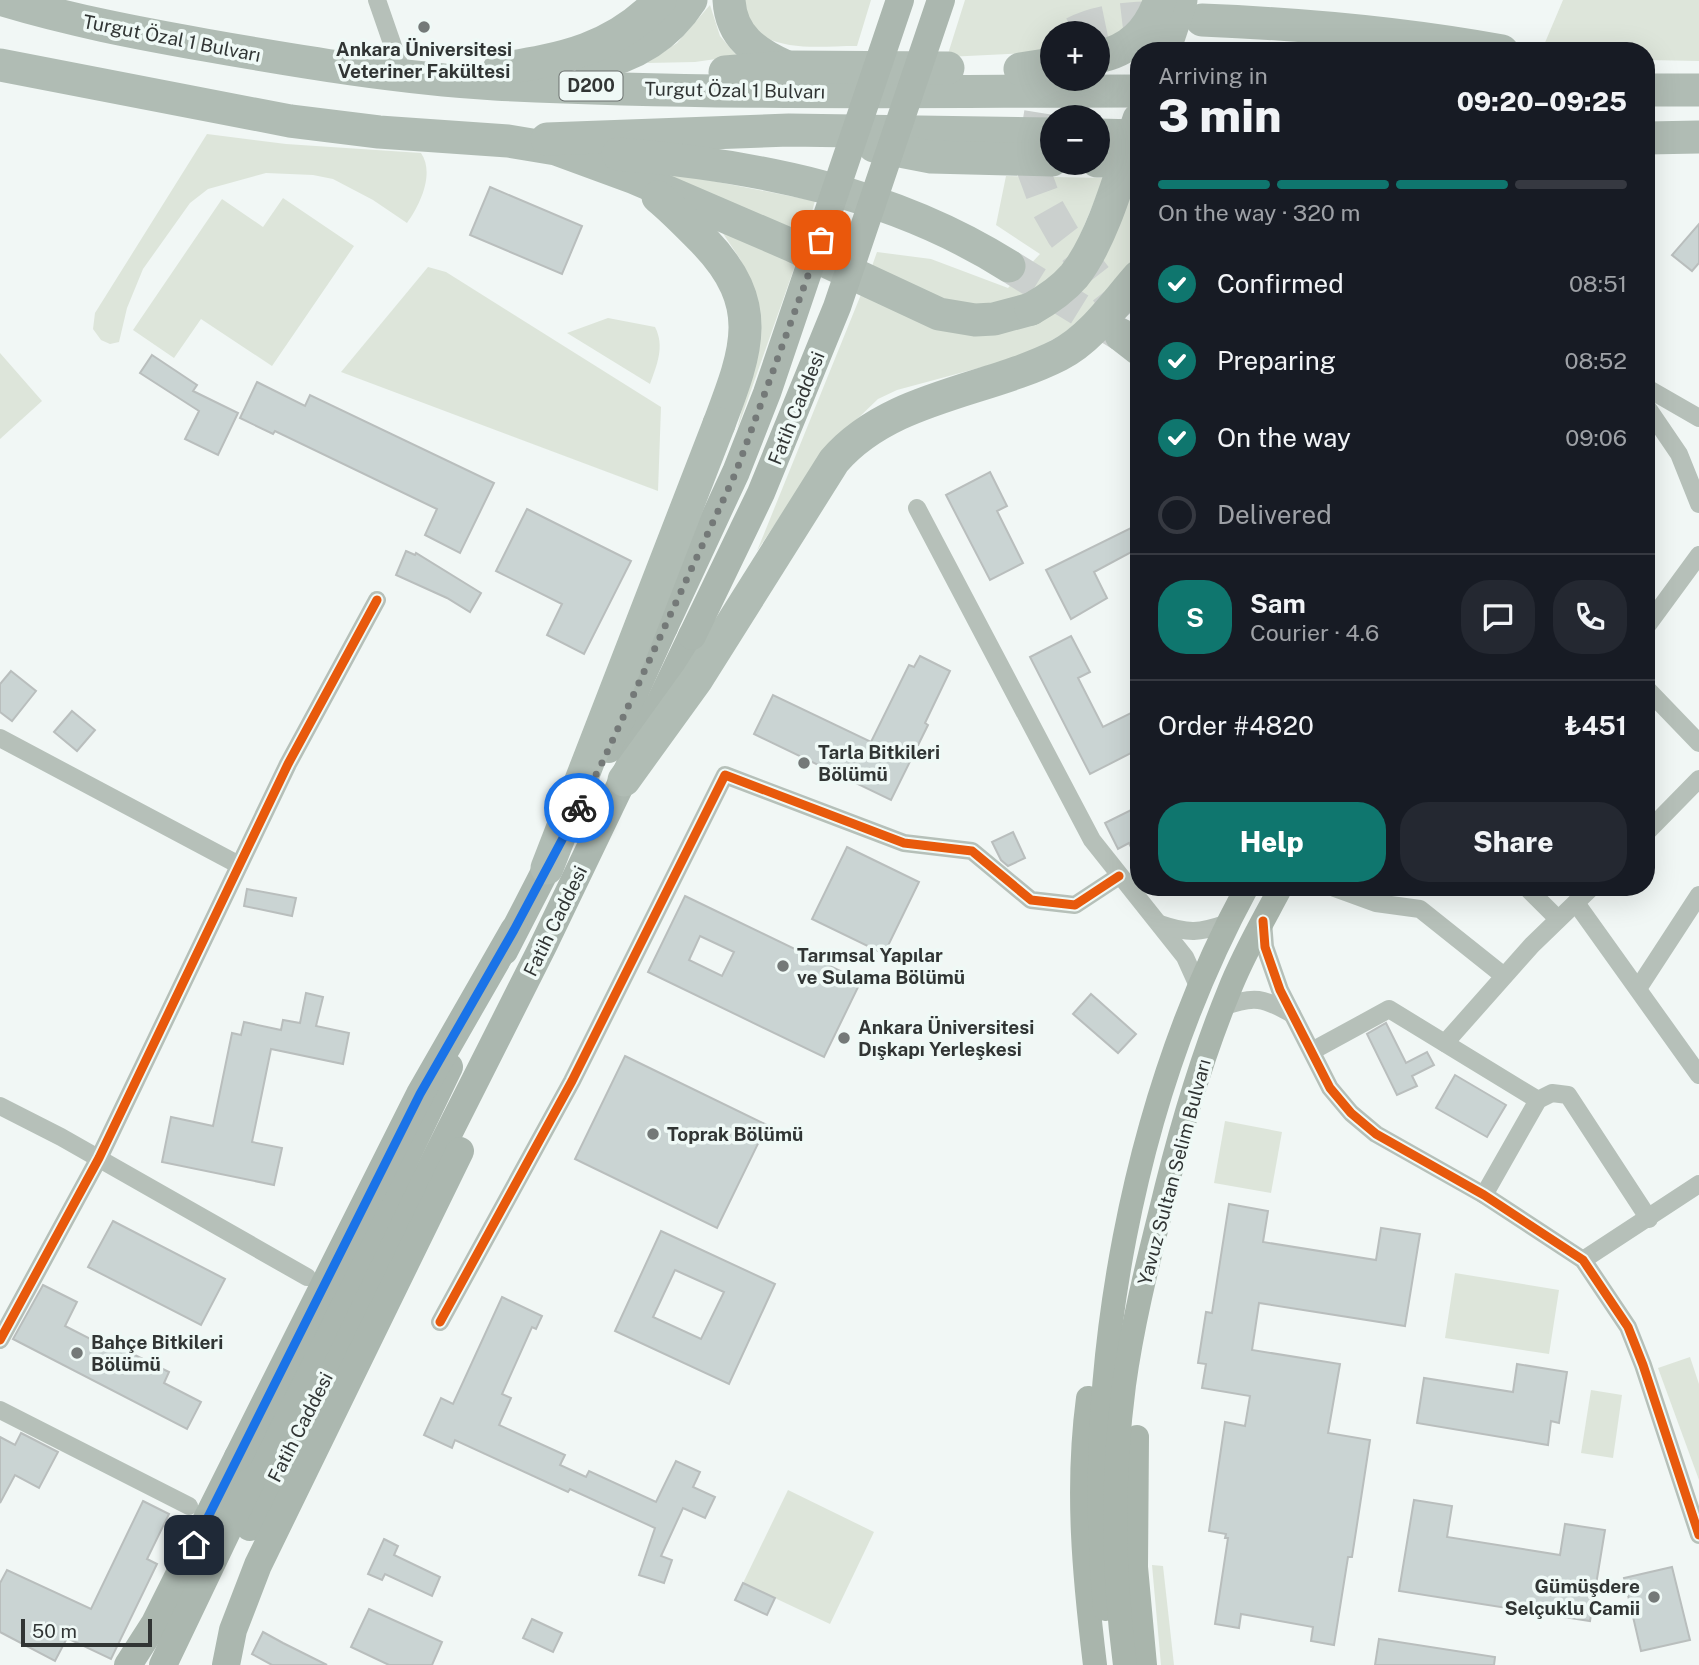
<!DOCTYPE html>
<html lang="en">
<head>
<meta charset="utf-8">
<style>
  body { margin:0; font-family:"Public Sans",sans-serif; background:#242831; color:#f1f3f6; height:100vh; display:flex; flex-direction:column; font-size:26px; white-space:nowrap }
  * { box-sizing:border-box; margin:0 }
  p { font-size:23px; color:#9ea1a6 }
  .icon { flex:none; width:38px; height:38px; fill:none; stroke:currentColor; stroke-width:2; stroke-linecap:round; stroke-linejoin:round }
  .map { position:relative; flex:1; overflow:hidden }
  .sheet { position:absolute; left:1130px; top:42px; width:525px; height:854px; display:flex; flex-direction:column; background:#171b24; border-radius:28px; box-shadow:0 7px 28px #0002 }
  .sheet>* { flex:none }
  .controls { position:absolute; left:1040px; top:21px; display:grid; gap:14px }
  .controls a { display:grid; place-items:center; width:70px; height:70px; border-radius:50%; background:#171b24; box-shadow:0 7px 28px #0002; font-size:35px }
  .scale { position:absolute; left:21px; bottom:18px; width:131px; box-sizing:border-box; padding-left:7px; border:4px solid #313534; border-top:0; font-size:19px; line-height:24px; white-space:nowrap; color:#313534; -webkit-text-stroke:5px #eff9f6; paint-order:stroke }
  .pin { position:absolute; display:grid; place-items:center; width:60px; height:60px; color:#fff; margin:-30px; border-radius:14px; box-shadow:0 4px 10px #0006 }
  .courier { position:absolute; display:grid; place-items:center; width:70px; height:70px; margin:-35px; border:5px solid #1a73e8; border-radius:50%; background:#fff; color:#222; box-shadow:0 2px 9px #0007 }
  .overview em { font-style:normal; font-weight:800 }
  .overview div { display:flex; flex-direction:column-reverse }
  .overview { display:flex; align-items:center; justify-content:space-between; height:119px; padding:0 28px }
  h1 { font-size:46px; font-weight:800; line-height:52px }
  .bar { display:grid; grid-template-columns:repeat(4,1fr); gap:10px 7px; align-content:center; height:84px; padding:0 28px }
  .bar i { height:9px; border-radius:5px; background:#363941 }
  .bar .selected { background:#0f766e }
  .bar p { grid-column:span 4 }
  .line { display:flex; align-items:center; gap:18px; padding:0 28px; border-top:2px solid #363941 }
  .line div { flex:1 }
  .round { display:grid; place-items:center; flex:none; width:74px; height:74px; border-radius:28px; background:#242831 }
  ol { padding:0 28px; list-style:none }
  li { display:flex; align-items:center; gap:21px; height:77px }
  li p { margin-inline-start:auto }
  li .icon { padding:7px; border-radius:50%; background:#0f766e; color:#fff; stroke-width:4 }
  li:last-child { color:#9ea1a6 }
  li i { width:38px; height:38px; border:4px solid #363941; border-radius:50% }
  .cta { display:flex; gap:14px; margin-top:auto; padding:14px 28px }
  .cta a { flex:1; height:80px; border-radius:28px; background:#0f766e; color:#fff; font-size:28px; font-weight:800; line-height:80px; text-align:center }
  .cta a+a { background:#242831; color:#f1f3f6 }
  .map>svg:first-child { display:block }
  .green { fill:#dde5da }
  .building { fill:#cad4d3; stroke:#b9bebd; stroke-width:2; fill-rule:evenodd }
  .lines { fill:none; stroke-linecap:round; stroke-linejoin:round }
  .highway-tunnel { stroke:#cbd0ce; stroke-width:33; stroke-dasharray:33 17; stroke-linecap:butt }
  .street { stroke:#b6c0b9; stroke-width:18 }
  .secondary { stroke:#a9b5ac; stroke-width:24 }
  .primary { stroke:#abb7af; stroke-width:28 }
  .highway { stroke:#b0bcb4; stroke-width:33 }
  .primary-bridge { stroke:#abb7af; stroke-width:28 }
  .highway-bridge { stroke:#b0bcb4; stroke-width:33 }
  .cycleway-casing { stroke:#eff9f6; stroke-width:13 }
  .cycleway { stroke:#e8590c; stroke-width:9 }
  .done { stroke:#747978; stroke-width:7; stroke-dasharray:0 12.6 }
  .route { stroke:#1a73e8; stroke-width:9 }
  .poi-dot { fill:#747978; stroke:#eff9f6; stroke-width:2.5 }
  .labels { text-anchor:middle; stroke-width:7; stroke-linejoin:round; paint-order:stroke }
  .shield { fill:#eff9f6; stroke:#6a706e; stroke-width:2 }
  .shield-label { font-size:18px; font-weight:bold; fill:#313534 }
  .street-label { font-size:19px; fill:#313534; stroke:#eff9f6 }
  .poi-label { font-size:19px; font-weight:bold; fill:#313534; stroke:#eff9f6; text-anchor:start }
</style>
</head>
<body>
<div class="map">
<svg width="1699" height="1665" viewBox="0 0 1699 1665">
  <rect width="100%" height="100%" fill="#f1f7f5"/>
  <g class="green">
    <path d="M741,0H871L857,46C816,46 789,52 752,31Z"/>
    <polygon points="965,0 1146,0 1131,25 1097,47 1097,33 1052,33 1052,52 947,57"/>
    <polygon points="1563,0 1699,0 1699,61 1647,60 1647,51 1585,51 1544,45"/>
    <polygon points="710,5 720,36 737,56 695,62 647,63 677,43"/>
    <path d="M207,134L286,144L421,153C435,173 420,205 407,223L373,200L333,179L313,175L266,173L208,189L190,203L143,269L127,308L119,342L110,344L101,340L93,329L95,313Z"/>
    <polygon points="672,173 815,201 804,240 674,184"/>
    <polygon points="1006,176 1104,178 1068,264 1018,302 957,306 871,269 877,252 931,259 1008,288 1040,254 996,225"/>
    <polygon points="1133,177 1139,177 1139,258 1111,292 1063,334 1029,352 1001,362 897,390 878,399 825,450 757,551 862,292 1029,324"/>
    <polygon points="283,198 354,246 272,366 201,319 174,358 133,330 222,199 263,227"/>
    <polygon points="722,232 796,263 737,430 756,350 754,291 740,259"/>
    <polygon points="428,267 446,272 661,407 658,491 341,372"/>
    <path d="M608,318L655,327C665,346 657,365 650,384L567,333Z"/>
    <polygon points="0,353 42,401 0,439"/>
    <polygon points="1225,1121 1282,1132 1271,1193 1214,1183"/>
    <polygon points="1455,1273 1559,1290 1549,1354 1445,1338"/>
    <polygon points="1690,1357 1699,1384 1699,1480 1658,1368"/>
    <polygon points="1591,1390 1622,1395 1613,1458 1581,1453"/>
    <polygon points="788,1490 874,1532 830,1624 743,1583"/>
    <polygon points="1152,1565 1163,1566 1174,1665 1161,1665"/>
  </g>
  <g class="building">
    <polygon points="490,187 582,226 562,274 470,235"/>
    <polygon points="1699,224 1699,263 1692,271 1672,255"/>
    <polygon points="152,355 197,385 193,391 238,413 218,455 185,439 199,411 140,373"/>
    <polygon points="257,382 305,406 310,395 494,483 460,553 425,535 437,509 275,431 273,434 240,418"/>
    <polygon points="990,472 1007,506 997,511 1023,563 990,580 946,495"/>
    <polygon points="527,509 631,561 584,654 547,635 562,604 496,571"/>
    <polygon points="1139,524 1139,548 1094,572 1107,598 1071,619 1046,570"/>
    <polygon points="406,551 415,555 416,553 481,593 470,612 447,598 396,575"/>
    <polygon points="1071,636 1090,672 1078,678 1103,727 1139,709 1139,749 1090,774 1030,657"/>
    <polygon points="920,656 950,671 925,723 928,725 891,800 754,734 773,695 871,742 909,665 914,667"/>
    <polygon points="11,671 36,691 12,721 0,712 0,684"/>
    <polygon points="72,711 95,730 77,751 54,732"/>
    <polygon points="1139,806 1139,864 1129,843 1118,849 1105,823"/>
    <polygon points="1013,832 1025,858 1008,866 1001,860 992,842"/>
    <polygon points="847,847 919,882 884,954 812,919"/>
    <polygon points="247,889 296,898 292,916 244,906"/>
    <path d="M685,896L861,981L824,1057L648,972ZM700,936L734,952L722,976L689,960Z"/>
    <polygon points="306,993 323,997 316,1026 349,1033 343,1064 271,1049 252,1142 282,1148 274,1185 162,1162 171,1117 213,1126 232,1033 241,1035 244,1022 281,1030 283,1020 300,1023"/>
    <polygon points="1091,994 1136,1034 1118,1053 1073,1014"/>
    <polygon points="1386,1023 1406,1063 1427,1052 1434,1065 1412,1076 1417,1086 1397,1095 1367,1034"/>
    <polygon points="625,1056 767,1125 717,1228 575,1159"/>
    <polygon points="1455,1075 1506,1105 1487,1137 1436,1108"/>
    <polygon points="1229,1204 1268,1211 1263,1242 1376,1260 1381,1228 1420,1234 1405,1326 1259,1303 1252,1350 1340,1364 1328,1433 1370,1440 1352,1557 1348,1557 1334,1645 1311,1641 1313,1627 1241,1614 1239,1628 1215,1624 1228,1538 1225,1538 1226,1534 1209,1531 1225,1422 1245,1426 1250,1396 1202,1388 1206,1364 1198,1363 1206,1312 1212,1313"/>
    <polygon points="113,1221 225,1279 201,1325 88,1267"/>
    <path d="M661,1231L775,1284L729,1384L615,1331ZM675,1270L724,1292L701,1339L653,1317Z"/>
    <polygon points="43,1285 77,1302 65,1326 102,1345 105,1340 169,1372 164,1383 201,1402 187,1429 13,1339"/>
    <polygon points="502,1297 542,1316 536,1329 532,1327 502,1394 511,1398 499,1425 565,1455 560,1465 586,1477 589,1471 656,1502 676,1461 700,1472 693,1487 715,1497 705,1518 683,1508 661,1556 672,1560 664,1583 639,1575 655,1528 570,1489 568,1492 455,1440 452,1448 424,1435 441,1398 453,1404"/>
    <polygon points="1517,1364 1567,1372 1559,1423 1551,1421 1548,1445 1417,1423 1424,1378 1513,1392"/>
    <polygon points="21,1433 58,1452 39,1488 15,1475 0,1503 0,1437 15,1445"/>
    <polygon points="1414,1500 1452,1506 1447,1537 1560,1555 1565,1524 1605,1530 1590,1621 1399,1591"/>
    <polygon points="143,1501 169,1514 147,1559 157,1564 111,1659 67,1638 55,1661 0,1632 0,1583 7,1570 91,1609"/>
    <polygon points="384,1539 398,1546 394,1555 440,1577 432,1596 385,1574 382,1580 368,1574"/>
    <polygon points="1672,1567 1690,1640 1641,1651 1624,1578"/>
    <polygon points="743,1583 775,1598 767,1615 735,1600"/>
    <polygon points="369,1609 442,1642 432,1665 389,1665 351,1647"/>
    <polygon points="532,1619 562,1633 553,1652 523,1638"/>
    <polygon points="263,1632 283,1643 327,1665 272,1665 252,1654"/>
    <polygon points="1379,1639 1495,1657 1494,1665 1375,1665"/>
  </g>
  <g class="lines">
    <g class="highway-tunnel">
      <path d="M1074,33C1102,18 1143,17 1175,18"/>
      <polyline points="1051,64 1046,80 1032,166 1047,207 1063,235 1139,333"/>
      <polyline points="1009,266 1121,335"/>
    </g>
    <g class="street">
      <polyline points="377,0 403,75"/>
      <polyline points="1647,388 1699,418"/>
      <polyline points="1647,407 1679,454 1699,504"/>
      <polyline points="917,508 1092,840 1185,957 1199,988"/>
      <polyline points="1647,626 1699,555"/>
      <polyline points="1647,689 1699,743"/>
      <polyline points="0,738 239,865"/>
      <polyline points="1647,832 1699,779"/>
      <polyline points="1332,887 1376,903 1420,909 1504,976"/>
      <polyline points="1526,887 1558,919"/>
      <polyline points="1576,903 1699,1075"/>
      <polyline points="1263,921 1265,947 1280,990 1330,1088 1351,1113 1376,1134 1484,1195 1583,1260 1628,1327 1643,1365 1699,1535"/>
      <path d="M1160,924C1189,934 1199,933 1228,923"/>
      <polyline points="1639,987 1699,895"/>
      <path d="M1223,1007C1254,995 1264,998 1292,1014"/>
      <polyline points="1445,1043 1532,945 1592,887"/>
      <polyline points="1312,1051 1389,1009 1538,1100"/>
      <polyline points="0,1106 61,1137 307,1277"/>
      <polyline points="1484,1195 1538,1100 1552,1093 1568,1095 1649,1219"/>
      <polyline points="1583,1260 1699,1184"/>
      <polyline points="440,1322 572,1081 725,775 904,843 972,851 1031,900 1075,905 1119,876"/>
      <polyline points="0,1340 99,1158 288,764 377,600"/>
      <polyline points="0,1410 189,1506"/>
    </g>
    <g class="secondary">
      <path d="M1088,1398C1076,1488 1084,1575 1095,1665"/>
      <polyline points="1137,1437 1136,1567 1145,1665"/>
      <path d="M1105,1609C1083,1369 1132,1099 1247,887"/>
      <path d="M1125,1665C1113,1574 1112,1476 1124,1385C1132,1327 1146,1270 1160,1214C1178,1138 1199,1064 1229,991C1243,955 1263,921 1281,887"/>
    </g>
    <g class="primary">
      <polyline points="609,749 664,627"/>
      <polyline points="504,951 556,850"/>
      <polyline points="250,1527 544,944 692,636"/>
      <polyline points="128,1665 155,1623 238,1457"/>
      <polyline points="163,1665 449,1067"/>
      <polyline points="226,1665 233,1630 258,1565 460,1151"/>
    </g>
    <g class="highway">
      <path d="M3,0C69,20 137,33 205,45C301,62 398,78 495,84C710,95 925,91 1139,91"/>
      <path d="M729,0C731,37 756,53 787,67"/>
      <path d="M1202,20C1303,24 1403,33 1502,51"/>
      <polyline points="1164,51 1181,0"/>
      <path d="M1097,57C1130,51 1149,31 1160,0"/>
      <polyline points="0,65 290,121 379,132 508,141 556,149 635,178 791,245 939,314 975,320 994,319 1031,309"/>
      <path d="M591,65C634,57 667,37 691,0"/>
      <path d="M499,69C562,59 615,49 660,0"/>
      <polyline points="1020,69 1052,64"/>
      <polyline points="725,72 787,67 948,68"/>
      <polyline points="1647,90 1699,90"/>
      <polyline points="1097,135 1139,136"/>
      <polyline points="1647,138 1699,137"/>
      <polyline points="547,139 789,130 1052,134"/>
      <polyline points="874,146 931,157 1052,160"/>
      <path d="M618,154C754,165 892,192 1009,266"/>
      <polyline points="1097,161 1139,161"/>
      <path d="M658,197C675,211 690,227 705,242C765,305 747,350 719,424"/>
      <polyline points="1121,335 1139,349"/>
      <path d="M624,780L697,679L834,461C890,396 986,392 1059,355C1092,338 1115,303 1139,276"/>
    </g>
    <g class="primary-bridge">
      <polyline points="664,627 736,472 767,393 900,0"/>
      <polyline points="692,636 761,493 837,307 941,0"/>
      <polyline points="238,1457 420,1094 514,930"/>
    </g>
    <g class="highway-bridge">
      <path d="M1031,309C1047,300 1062,290 1074,276C1104,239 1123,165 1139,119"/>
      <polyline points="547,868 719,424"/>
    </g>
    <defs>
      <g id="cycleway">
        <polyline points="1263,921 1265,947 1280,990 1330,1088 1351,1113 1376,1134 1484,1195 1583,1260 1628,1327 1643,1365 1699,1535"/>
        <polyline points="440,1322 572,1081 725,775 904,843 972,851 1031,900 1075,905 1119,876"/>
        <polyline points="0,1340 99,1158 288,764 377,600"/>
      </g>
    </defs>
    <use href="#cycleway" class="cycleway-casing"/>
    <use href="#cycleway" class="cycleway"/>
  </g>
  <g class="lines">
    <polyline class="done" points="579,808 603,761 736,472 821,240"/>
    <polyline class="route" points="194,1545 420,1094 514,930 579,808"/>
  </g>
  <g class="poi-dot">
    <circle cx="424" cy="27" r="7"/>
    <circle cx="804" cy="763" r="7"/>
    <circle cx="783" cy="966" r="7"/>
    <circle cx="844" cy="1038" r="7"/>
    <circle cx="653" cy="1134" r="7"/>
    <circle cx="77" cy="1353" r="7"/>
    <circle cx="1654" cy="1597" r="7"/>
  </g>
  <g class="labels">
    <rect class="shield" x="559.5" y="71.5" width="63" height="29" rx="5"/>
    <g class="shield-label">
      <text x="591" y="92">D200</text>
    </g>
    <g class="street-label">
      <text transform="translate(172 38) rotate(11)" y="7">Turgut Özal 1 Bulvarı</text>
      <text transform="translate(735 90) rotate(1)" y="7">Turgut Özal 1 Bulvarı</text>
      <text transform="translate(796 408) rotate(-68)" y="7">Fatih Caddesi</text>
      <text transform="translate(555 921) rotate(-64)" y="7">Fatih Caddesi</text>
      <text transform="translate(1174 1172) rotate(-75)" y="7">Yavuz Sultan Selim Bulvarı</text>
      <text transform="translate(300 1427) rotate(-63)" y="7">Fatih Caddesi</text>
    </g>
    <g class="poi-label">
      <text x="424" y="56" text-anchor="middle">Ankara Üniversitesi<tspan x="424" dy="22">Veteriner Fakültesi</tspan></text>
      <text x="818" y="759">Tarla Bitkileri<tspan x="818" dy="22">Bölümü</tspan></text>
      <text x="797" y="962">Tarımsal Yapılar<tspan x="797" dy="22">ve Sulama Bölümü</tspan></text>
      <text x="858" y="1034">Ankara Üniversitesi<tspan x="858" dy="22">Dışkapı Yerleşkesi</tspan></text>
      <text x="667" y="1141">Toprak Bölümü</text>
      <text x="91" y="1349">Bahçe Bitkileri<tspan x="91" dy="22">Bölümü</tspan></text>
      <text x="1640" y="1593" text-anchor="end">Gümüşdere<tspan x="1640" dy="22">Selçuklu Camii</tspan></text>
    </g>
  </g>
</svg>
<div class="controls">
<a>+</a>
<a>−</a>
</div>
<div class="scale">50 m</div>
<div class="pin" style="left:821px;top:240px;background:#ea580c"><svg class="icon" aria-label="bag" viewBox="0 0 24 24"><path d="M5 8h14l-1 12H6zM9 8a3 3 0 0 1 6 0"/></svg></div>
<div class="pin" style="left:194px;top:1545px;background:#1f2937"><svg class="icon" aria-label="home" viewBox="0 0 24 24"><path d="M3 11l9-7 9 7M6 9v11h12V9"/></svg></div>
<div class="courier" style="left:579px;top:808px"><svg class="icon" aria-label="bike" viewBox="0 0 24 24"><circle cx="6" cy="16" r="4"/><circle cx="18" cy="16" r="4"/><path d="M6 16l4-8h5l3 8M10 8l3 8H6M13 5h3"/></svg></div>
<section class="sheet">
<div class="overview"><div><h1>3 min</h1><p>Arriving in</p></div><em>09:20–09:25</em></div>
<div class="bar"><i class="selected"></i><i class="selected"></i><i class="selected"></i><i></i><p>On the way · 320 m</p></div>
<ol>
<li><svg class="icon" aria-label="check" viewBox="0 0 24 24"><path d="M5 12l5 5 9-10"/></svg>Confirmed<p>08:51</p></li>
<li><svg class="icon" aria-label="check" viewBox="0 0 24 24"><path d="M5 12l5 5 9-10"/></svg>Preparing<p>08:52</p></li>
<li><svg class="icon" aria-label="check" viewBox="0 0 24 24"><path d="M5 12l5 5 9-10"/></svg>On the way<p>09:06</p></li>
<li><i></i>Delivered</li>
</ol>
<div class="line" style="height:126px"><b class="round" style="background:#0f766e;color:#fff">S</b><div><b>Sam</b><p>Courier · 4.6</p></div><a class="round"><svg class="icon" aria-label="chat" viewBox="0 0 24 24"><path d="M4 5h16v11H9l-5 4z"/></svg></a><a class="round"><svg class="icon" aria-label="phone" viewBox="0 0 24 24"><path d="M5 4h4l2 5-3 2q2 4 5 5l2-3 5 2v4C11 20 4 13 5 4z"/></svg></a></div>
<div class="line" style="height:91px"><div>Order #4820</div><b>₺451</b></div>
<div class="cta"><a>Help</a><a>Share</a></div>
</section>
</div>
</body>
</html>
